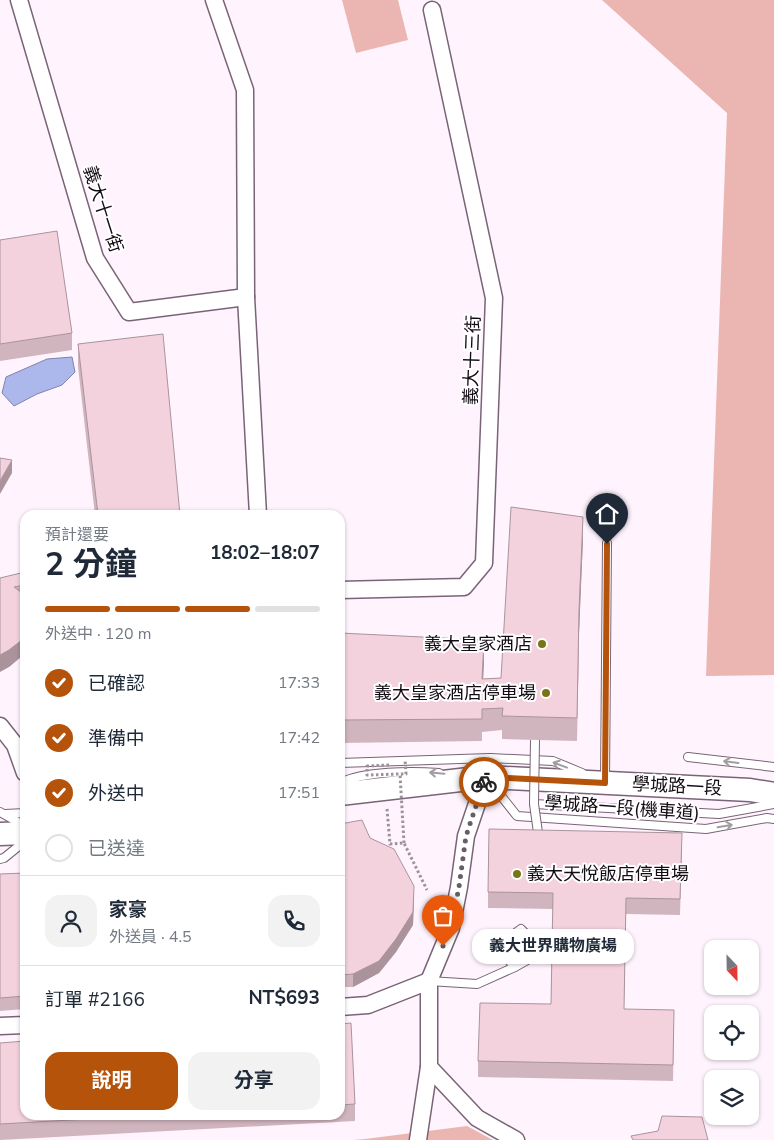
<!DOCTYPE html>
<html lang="zh-TW">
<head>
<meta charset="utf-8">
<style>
  body { margin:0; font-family:"Nunito Sans","Noto Sans TC",sans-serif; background:#f2f2f3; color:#1f2937; height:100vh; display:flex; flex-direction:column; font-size:19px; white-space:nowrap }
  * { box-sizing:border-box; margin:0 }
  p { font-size:16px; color:#747a83 }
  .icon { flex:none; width:28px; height:28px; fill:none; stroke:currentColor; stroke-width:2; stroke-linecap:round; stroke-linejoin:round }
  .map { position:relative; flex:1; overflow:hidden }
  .drawer { position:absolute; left:20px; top:510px; width:325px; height:610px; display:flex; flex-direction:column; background:#fff; border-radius:15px; box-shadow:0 1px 4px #0004 }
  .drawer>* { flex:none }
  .needle { width:32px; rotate:158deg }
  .controls { position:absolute; left:704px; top:940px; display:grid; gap:10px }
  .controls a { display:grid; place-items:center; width:55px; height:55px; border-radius:10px; background:#fff; box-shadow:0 1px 4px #0004; font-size:25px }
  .pin { position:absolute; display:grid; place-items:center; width:42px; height:42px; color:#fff; margin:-51px -21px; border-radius:50% 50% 50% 0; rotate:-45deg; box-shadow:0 0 5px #0007 }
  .pin .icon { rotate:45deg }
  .courier { position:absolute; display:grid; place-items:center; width:50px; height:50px; margin:-25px; border:4px solid #b45309; border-radius:50%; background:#fff; color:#222; box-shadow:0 1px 6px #0007 }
  .bubble { position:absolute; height:35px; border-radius:15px; background:#fff; box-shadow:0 1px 4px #0004; font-size:16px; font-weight:700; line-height:35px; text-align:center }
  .summary em { font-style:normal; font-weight:700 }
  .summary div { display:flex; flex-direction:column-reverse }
  .summary { display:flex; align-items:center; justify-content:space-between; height:85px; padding:0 25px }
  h1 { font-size:32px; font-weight:700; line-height:38px }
  .bar { display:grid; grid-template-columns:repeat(4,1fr); gap:8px 5px; align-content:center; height:60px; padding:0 25px }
  .bar i { height:6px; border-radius:4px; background:#e0e1e3 }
  .bar .current { background:#b45309 }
  .bar p { grid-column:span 4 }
  .line { display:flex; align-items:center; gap:12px; padding:0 25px; border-top:1px solid #e0e1e3 }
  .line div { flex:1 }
  .round { display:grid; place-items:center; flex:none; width:52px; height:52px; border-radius:15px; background:#f2f2f3 }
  ol { padding:0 25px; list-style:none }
  li { display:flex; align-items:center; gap:15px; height:55px }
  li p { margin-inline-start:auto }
  li .icon { padding:5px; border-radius:50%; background:#b45309; color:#fff; stroke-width:4 }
  li:last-child { color:#747a83 }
  li i { width:28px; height:28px; border:2px solid #e0e1e3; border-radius:50% }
  .action { display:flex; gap:10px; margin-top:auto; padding:10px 25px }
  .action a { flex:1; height:58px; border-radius:15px; background:#b45309; color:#fff; font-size:20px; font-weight:700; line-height:58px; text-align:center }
  .action a+a { background:#f2f2f3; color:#1f2937 }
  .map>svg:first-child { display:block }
  .green { fill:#ebb6b2 }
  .water { fill:#acb7ec; stroke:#7e84ab }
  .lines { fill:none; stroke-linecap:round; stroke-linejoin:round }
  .service-casing { stroke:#796477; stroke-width:10 }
  .minor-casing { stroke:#796477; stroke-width:19 }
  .secondary-casing { stroke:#796477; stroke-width:25 }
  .path { stroke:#9c929b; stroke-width:3; stroke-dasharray:2.5 2.5; stroke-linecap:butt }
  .service { stroke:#fff; stroke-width:8 }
  .minor { stroke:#fff; stroke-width:16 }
  .secondary { stroke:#fff; stroke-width:22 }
  .service-bridge-casing { stroke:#796477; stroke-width:10; stroke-linecap:butt }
  .path-bridge { stroke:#9c929b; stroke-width:3; stroke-dasharray:2.5 2.5; stroke-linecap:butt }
  .service-bridge { stroke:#fff; stroke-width:8 }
  .wall { fill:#d1b5be }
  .shaded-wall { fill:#aa939b }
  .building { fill:#f3d2dd; stroke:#aa939b }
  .oneway { stroke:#a19ea1 }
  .done { stroke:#665d66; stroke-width:5; stroke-dasharray:0 9 }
  .route { stroke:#b45309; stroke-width:6 }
  .poi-dot { fill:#7b7417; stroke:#fff; stroke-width:2 }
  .labels { text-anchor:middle; stroke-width:4; stroke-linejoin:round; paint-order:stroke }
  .street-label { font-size:18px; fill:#140c14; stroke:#fff }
  .poi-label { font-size:18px; fill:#140c14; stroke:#fff; text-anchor:end }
</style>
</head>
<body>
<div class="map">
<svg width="774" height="1140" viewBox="0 0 774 1140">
  <rect width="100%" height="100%" fill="#fff4fd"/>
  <g class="green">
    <polygon points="342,0 398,0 408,40 356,53"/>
    <polygon points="602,0 774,0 774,675 706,676 727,113"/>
    <polygon points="467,1126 493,1140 353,1140 365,1139"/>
  </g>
  <polygon class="water" points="72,357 75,372 62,385 37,394 14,406 2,393 6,377 47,359"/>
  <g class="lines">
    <defs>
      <g id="service">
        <polyline points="688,757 774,767"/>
        <polyline points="490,758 553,761 582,773"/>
        <polyline points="340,763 490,758 486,775"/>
        <polyline points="605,781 607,543"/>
        <polyline points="490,782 517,816 706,829 767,818 774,819"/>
        <path d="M340,783C364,771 412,771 439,773"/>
        <polyline points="534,804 719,814 774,804"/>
        <polyline points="0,812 25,826"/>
        <polyline points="5,814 25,813"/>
        <polyline points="0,859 4,858 25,841"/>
        <polyline points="429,981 477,984 515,967 531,958 533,941 521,929 506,940 504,955 515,967"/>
      </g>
      <g id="minor">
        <polyline points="19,0 95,258 129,312 246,297"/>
        <polyline points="214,0 245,90 246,297 258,515"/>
        <polyline points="340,590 464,587 484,563 494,298 432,10"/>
        <polyline points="0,726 15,745 25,773"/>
        <polyline points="486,777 466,836 459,887 451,928 429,981 429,1067 477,1118 516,1140"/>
        <polyline points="340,1007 368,1005 429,981"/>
        <polyline points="0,1026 25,1025"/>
        <polyline points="418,1140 429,1067"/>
      </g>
      <g id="secondary">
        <polyline points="340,794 486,777 750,790 774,794"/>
        <polyline points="0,834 25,833"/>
      </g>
    </defs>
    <use href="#service" class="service-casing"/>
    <use href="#minor" class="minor-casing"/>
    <use href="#secondary" class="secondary-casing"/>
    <polyline class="path" points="387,809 390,844 404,843 427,890"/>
    <use href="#service" class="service"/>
    <use href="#minor" class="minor"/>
    <use href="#secondary" class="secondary"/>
    <defs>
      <polyline id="service-bridge" points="535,740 534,804 539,840"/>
    </defs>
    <use href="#service-bridge" class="service-bridge-casing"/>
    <g class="path-bridge">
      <polyline points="389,765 367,766 367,775 400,774"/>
      <polyline points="404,843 400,774 406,774 405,760"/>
    </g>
    <use href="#service-bridge" class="service-bridge"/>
  </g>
  <g class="wall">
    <polygon points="0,240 72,333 72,350 0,361"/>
    <polygon points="78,344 180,515 95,515 78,367"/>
    <polygon points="583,539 579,633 577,741 502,739 502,730 482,732 482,741 340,743 340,633 484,662 483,679 501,678"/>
    <polygon points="25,572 25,650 22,656 9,667 0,578"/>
    <polygon points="340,824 370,838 414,899 413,925 396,952 379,973 353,987 340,987"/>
    <polygon points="682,849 680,915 626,914 624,1009 674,1026 673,1081 478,1077 478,1061 551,1004 553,909 488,908 488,892"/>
    <polygon points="25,873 25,1009 0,1011 0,874"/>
    <polygon points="340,1024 355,1104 355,1121 0,1140 0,1043 25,1115 340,1115"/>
  </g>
  <g class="shaded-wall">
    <polygon points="12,460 12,473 0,494 0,481"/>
    <polygon points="583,517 583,539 579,633 577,741 579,610"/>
    <polygon points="25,634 25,650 22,656 9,667 0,672 0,655"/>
    <polygon points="484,640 484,662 482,702 482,679"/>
    <polygon points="414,899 413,925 396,952 379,973 353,987 353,974"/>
  </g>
  <g class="building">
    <polygon points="57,231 72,333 0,344 0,240"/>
    <polygon points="163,334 180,515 98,515 78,344"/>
    <polygon points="0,458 12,460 0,481"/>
    <polygon points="511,507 583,517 579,610 577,718 502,716 503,708 482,709 482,719 340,720 340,633 484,640 482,679 501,678"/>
    <polygon points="25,572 25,585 14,587 25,595 25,634 22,640 9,650 0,655 0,578"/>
    <polygon points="362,820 370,838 394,849 414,886 413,912 396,939 379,961 353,974 340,975 340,824"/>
    <polygon points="489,829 682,833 680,899 626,898 624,1009 674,1010 673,1065 478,1061 480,1003 551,1004 553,893 488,892"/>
    <polygon points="25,873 25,996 0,998 0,874"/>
    <polygon points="351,1023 355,1104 340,1105 340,1024"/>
    <polygon points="25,1041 25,1115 159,1115 0,1124 0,1043"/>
    <polygon points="662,1116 702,1117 708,1140 633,1140 631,1136 658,1131"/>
  </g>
  <defs><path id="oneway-shaft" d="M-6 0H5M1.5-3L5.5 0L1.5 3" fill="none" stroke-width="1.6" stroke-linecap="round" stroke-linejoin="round" transform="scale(1.25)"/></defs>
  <g class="oneway">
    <use href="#oneway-shaft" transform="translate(731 762) rotate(-173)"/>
    <use href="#oneway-shaft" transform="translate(560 765) rotate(-159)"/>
    <use href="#oneway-shaft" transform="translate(437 773) rotate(-175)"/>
    <use href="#oneway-shaft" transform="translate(725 826) rotate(-10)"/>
  </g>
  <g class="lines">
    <polyline class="done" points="443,946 451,928 459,887 466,836 484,782"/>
    <polyline class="route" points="484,782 486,777 605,783 607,544"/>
  </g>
  <g class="poi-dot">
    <circle cx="542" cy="644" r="5"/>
    <circle cx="546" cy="693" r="5"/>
    <circle cx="517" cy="874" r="5"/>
  </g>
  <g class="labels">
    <g class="street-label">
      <text transform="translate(103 209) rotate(72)" y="6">義大十一街</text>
      <text transform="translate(472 360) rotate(-88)" y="6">義大十三街</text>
      <text transform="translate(677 786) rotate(3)" y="6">學城路一段</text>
      <text transform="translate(622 808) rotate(4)" y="6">學城路一段(機車道)</text>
    </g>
    <g class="poi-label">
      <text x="532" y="650">義大皇家酒店</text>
      <text x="536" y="699">義大皇家酒店停車場</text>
      <text x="527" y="880" text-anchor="start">義大天悅飯店停車場</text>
    </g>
  </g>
</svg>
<div class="controls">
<a><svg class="needle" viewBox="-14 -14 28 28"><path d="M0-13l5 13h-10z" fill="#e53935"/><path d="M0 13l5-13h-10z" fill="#747a83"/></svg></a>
<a><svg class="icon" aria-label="locate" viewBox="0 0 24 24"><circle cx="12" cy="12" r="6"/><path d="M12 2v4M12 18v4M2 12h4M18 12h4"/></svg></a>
<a><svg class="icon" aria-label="layers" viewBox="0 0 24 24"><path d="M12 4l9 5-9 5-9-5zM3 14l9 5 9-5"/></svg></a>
</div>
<div class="pin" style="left:443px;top:946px;background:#ea580c"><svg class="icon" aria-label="bag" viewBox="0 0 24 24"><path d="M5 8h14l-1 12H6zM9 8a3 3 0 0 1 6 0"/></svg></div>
<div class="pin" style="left:607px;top:544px;background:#1f2937"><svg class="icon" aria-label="home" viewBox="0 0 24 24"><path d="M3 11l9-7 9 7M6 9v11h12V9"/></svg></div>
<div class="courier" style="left:484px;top:782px"><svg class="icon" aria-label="bike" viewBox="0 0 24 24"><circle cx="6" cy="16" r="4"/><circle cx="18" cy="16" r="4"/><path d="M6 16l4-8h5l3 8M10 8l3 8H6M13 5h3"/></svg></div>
<div class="bubble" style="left:472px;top:929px;width:162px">義大世界購物廣場</div>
<section class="drawer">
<div class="summary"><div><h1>2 分鐘</h1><p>預計還要</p></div><em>18:02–18:07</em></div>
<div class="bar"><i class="current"></i><i class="current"></i><i class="current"></i><i></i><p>外送中 · 120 m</p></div>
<ol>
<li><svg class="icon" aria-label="check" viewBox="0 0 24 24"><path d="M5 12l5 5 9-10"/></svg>已確認<p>17:33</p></li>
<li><svg class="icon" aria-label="check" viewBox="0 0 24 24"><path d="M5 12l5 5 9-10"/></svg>準備中<p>17:42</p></li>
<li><svg class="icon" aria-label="check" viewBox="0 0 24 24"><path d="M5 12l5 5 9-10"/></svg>外送中<p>17:51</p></li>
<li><i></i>已送達</li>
</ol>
<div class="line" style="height:90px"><a class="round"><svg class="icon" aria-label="person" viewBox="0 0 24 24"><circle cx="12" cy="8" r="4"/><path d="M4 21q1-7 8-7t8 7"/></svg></a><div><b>家豪</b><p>外送員 · 4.5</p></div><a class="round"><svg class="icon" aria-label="phone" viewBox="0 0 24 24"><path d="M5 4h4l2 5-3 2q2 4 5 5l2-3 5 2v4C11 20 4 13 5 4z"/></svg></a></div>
<div class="line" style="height:65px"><div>訂單 #2166</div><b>NT$693</b></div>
<div class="action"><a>說明</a><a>分享</a></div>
</section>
</div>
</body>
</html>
